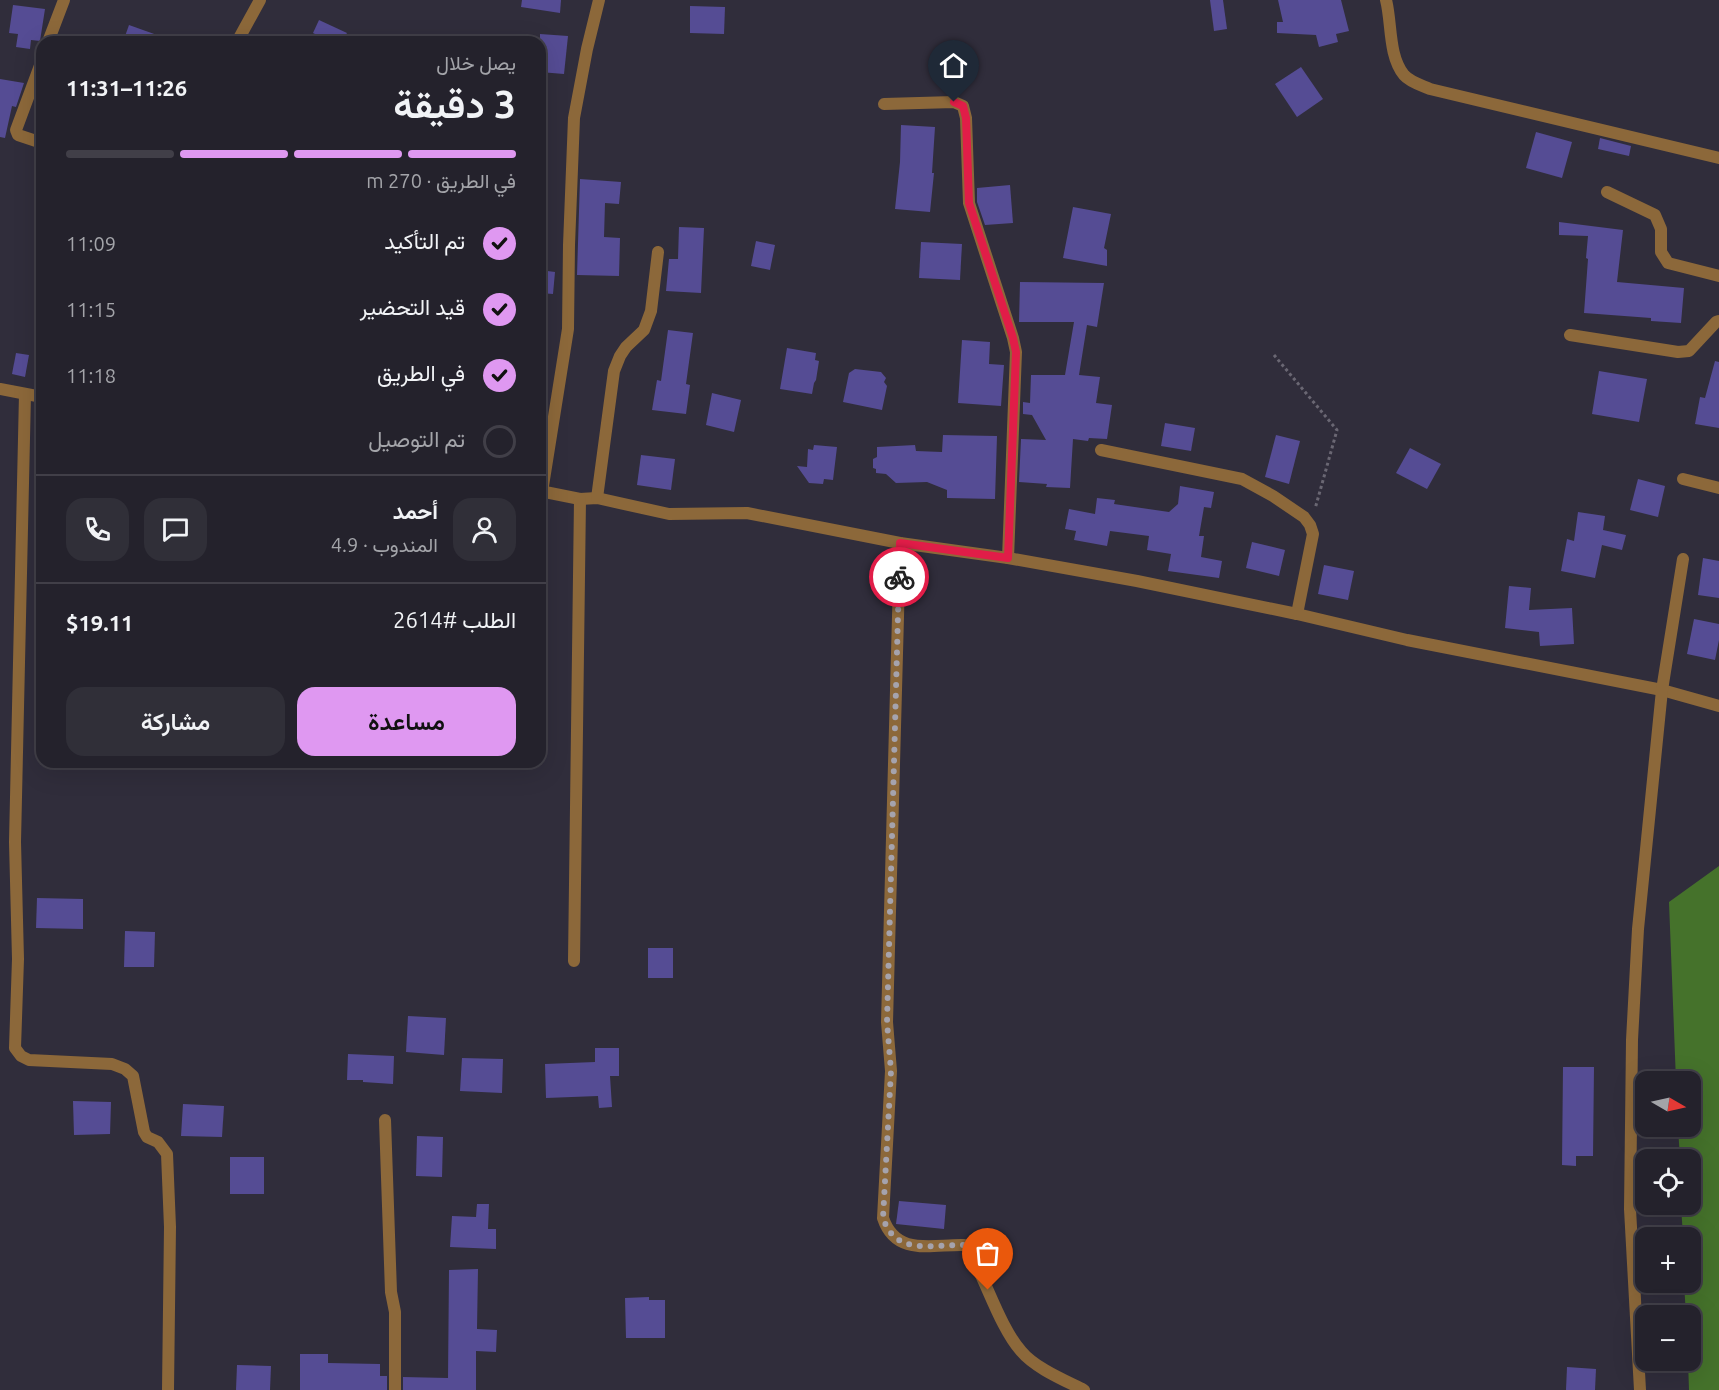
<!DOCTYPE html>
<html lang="ar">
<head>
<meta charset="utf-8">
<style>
  body { margin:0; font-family:Ubuntu,Vazirmatn,sans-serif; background:#302f38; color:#f1f3f6; direction:rtl; height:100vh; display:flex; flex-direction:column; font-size:22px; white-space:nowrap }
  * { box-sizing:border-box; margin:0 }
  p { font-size:20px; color:#a3a4a9 }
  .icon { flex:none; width:33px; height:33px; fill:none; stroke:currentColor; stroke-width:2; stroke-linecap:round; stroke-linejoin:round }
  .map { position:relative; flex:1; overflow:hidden; direction:ltr }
  .side { position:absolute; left:36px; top:36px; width:510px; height:732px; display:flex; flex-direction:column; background:#24222c; border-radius:18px; box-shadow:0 6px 24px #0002,0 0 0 2px #413f48; direction:rtl }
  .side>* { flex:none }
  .needle { width:39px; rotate:99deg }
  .tools { position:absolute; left:1635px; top:1071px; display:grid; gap:12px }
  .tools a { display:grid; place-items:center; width:66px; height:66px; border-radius:12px; background:#24222c; box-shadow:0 6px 24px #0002,0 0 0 2px #413f48; font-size:30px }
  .pin { position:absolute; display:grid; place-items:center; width:51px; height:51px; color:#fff; margin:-62px -26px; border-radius:50% 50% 50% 0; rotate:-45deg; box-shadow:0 0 6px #0007 }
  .pin .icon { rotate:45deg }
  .courier { position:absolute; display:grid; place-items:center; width:60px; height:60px; margin:-30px; border:4px solid #e11d48; border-radius:50%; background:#fff; color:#222; box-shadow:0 2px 8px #0007 }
  .overview em { font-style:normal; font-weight:600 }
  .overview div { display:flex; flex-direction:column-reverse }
  .overview { display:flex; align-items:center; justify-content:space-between; height:102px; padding:0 30px }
  h1 { font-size:39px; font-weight:600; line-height:45px }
  .bar { display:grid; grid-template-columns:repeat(4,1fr); gap:9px 6px; align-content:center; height:72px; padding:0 30px }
  .bar i { height:8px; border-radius:4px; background:#413f48 }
  .bar .on { background:#df98f1 }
  .bar p { grid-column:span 4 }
  .line { display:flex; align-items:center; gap:15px; padding:0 30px; border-top:2px solid #413f48 }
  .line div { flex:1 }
  .round { display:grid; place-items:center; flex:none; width:63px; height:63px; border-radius:18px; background:#302f38 }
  ol { padding:0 30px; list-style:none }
  li { display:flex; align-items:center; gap:18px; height:66px }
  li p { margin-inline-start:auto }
  li .icon { padding:6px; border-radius:50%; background:#df98f1; color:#111; stroke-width:4 }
  li:last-child { color:#a3a4a9 }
  li i { width:33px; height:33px; border:3px solid #413f48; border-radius:50% }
  .primary-button { display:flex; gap:12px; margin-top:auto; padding:12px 30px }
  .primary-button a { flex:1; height:69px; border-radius:18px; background:#df98f1; color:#111; font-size:24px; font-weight:600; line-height:69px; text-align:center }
  .primary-button a+a { background:#302f38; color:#f1f3f6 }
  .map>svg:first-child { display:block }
  .forest { fill:#45722b }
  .building { fill:#554c94 }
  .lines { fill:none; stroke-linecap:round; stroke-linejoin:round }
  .path { stroke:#6a6773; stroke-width:3; stroke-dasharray:3 3; stroke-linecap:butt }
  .minor { stroke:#8c683a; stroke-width:12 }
  .done { stroke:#a5a3ad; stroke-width:6; stroke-dasharray:0 10.8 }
  .route { stroke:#e11d48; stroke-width:8 }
</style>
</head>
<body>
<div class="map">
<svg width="1719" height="1390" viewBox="0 0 1719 1390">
  <rect width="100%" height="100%" fill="#302d3b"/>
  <polygon class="forest" points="1719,866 1719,1390 1689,1390 1688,1361 1690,1360 1690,1316 1686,1315 1684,1283 1690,1282 1690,1238 1683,1237 1681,1205 1690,1204 1690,1160 1680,1159 1678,1127 1690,1126 1690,1082 1676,1081 1669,902"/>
  <g class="building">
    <polygon points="522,0 561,0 560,13 521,7"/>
    <polygon points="1210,0 1223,0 1227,29 1214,31"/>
    <polygon points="1278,0 1341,0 1349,31 1336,34 1338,42 1319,47 1316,35 1277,33 1277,22 1283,22"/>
    <polygon points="13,5 45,9 40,41 31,40 30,49 16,47 18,34 9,33"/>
    <polygon points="690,6 725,7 724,34 690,33"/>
    <polygon points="319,20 347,33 342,42 331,42 313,33"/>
    <polygon points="129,25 171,40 171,42 123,42"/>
    <polygon points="540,34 568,36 564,74 540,72"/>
    <polygon points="1301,67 1323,99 1297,117 1275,84"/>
    <polygon points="0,79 24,83 16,107 12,106 5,138 0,137"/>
    <polygon points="901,125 935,127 932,173 934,173 930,212 895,209 900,162"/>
    <polygon points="1536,132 1572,142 1562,178 1526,168"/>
    <polygon points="1600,138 1631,146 1629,156 1598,149"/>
    <polygon points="580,179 621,182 619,204 605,203 604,237 620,238 619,276 577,275"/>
    <polygon points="1010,185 1013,223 985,225 977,202 977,188"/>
    <polygon points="1073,207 1111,214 1104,248 1107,250 1107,266 1063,258"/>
    <polygon points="1559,222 1623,230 1617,282 1684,288 1681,323 1651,321 1651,318 1584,313 1588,259 1586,258 1588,236 1559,235"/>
    <polygon points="679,227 704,228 701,293 666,291 669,259 678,259"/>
    <polygon points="756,241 775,245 770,270 751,266"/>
    <polygon points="921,242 962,244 960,280 919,278"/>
    <polygon points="540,270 555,272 553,294 540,293"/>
    <polygon points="1020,282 1104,283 1097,327 1087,325 1079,375 1100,377 1096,403 1112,405 1107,439 1089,438 1088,441 1073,439 1070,488 1046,487 1047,484 1019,482 1021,439 1046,440 1032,415 1023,414 1023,402 1030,403 1031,375 1065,375 1074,322 1019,322"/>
    <polygon points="668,330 693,333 686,384 690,385 686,414 652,410 657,380 661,381"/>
    <polygon points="962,340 990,342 989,364 1004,365 1001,406 958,403"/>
    <polygon points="787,348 816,353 815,360 819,361 816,380 814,383 812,394 780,389"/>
    <polygon points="16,353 29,355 25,377 12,374"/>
    <polygon points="1715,361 1719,362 1719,428 1695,424 1700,397 1705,398"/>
    <polygon points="855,369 881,372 886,378 884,382 887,386 882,410 843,402 849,373"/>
    <polygon points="1599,371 1647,379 1639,422 1592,414"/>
    <polygon points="712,393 741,400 734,432 706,425"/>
    <polygon points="1165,423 1195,428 1191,451 1161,446"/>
    <polygon points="943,435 997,436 995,499 947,498 947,490 927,482 896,483 886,474 876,473 876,469 873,468 873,459 877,457 877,447 915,445 916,451 942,452"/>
    <polygon points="1276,435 1300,441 1289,484 1265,477"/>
    <polygon points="814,445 837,447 833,480 824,479 823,484 809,483 797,466 807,467 808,449 813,450"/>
    <polygon points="1410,448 1441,464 1427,489 1396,473"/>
    <polygon points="641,455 675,459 671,490 637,485"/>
    <polygon points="1638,479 1665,486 1658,517 1630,510"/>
    <polygon points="1180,486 1214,492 1211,508 1204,507 1199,536 1204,536 1201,557 1222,561 1219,578 1168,571 1171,554 1147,550 1149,536 1110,531 1107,546 1074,540 1076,531 1065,529 1069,509 1095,514 1097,498 1115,500 1114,504 1169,512 1178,504"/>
    <polygon points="1578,512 1605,516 1603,530 1626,535 1622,550 1602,545 1595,578 1561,571 1567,539 1574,541"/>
    <polygon points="1252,542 1285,550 1279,576 1246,568"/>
    <polygon points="1703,558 1719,561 1719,598 1698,595"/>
    <polygon points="1324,565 1354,571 1348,600 1318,594"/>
    <polygon points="1509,586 1531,588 1529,610 1572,608 1574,644 1540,646 1539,632 1505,628"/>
    <polygon points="1694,619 1719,624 1719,640 1715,660 1687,654"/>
    <polygon points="37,898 83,899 83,929 36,928"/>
    <polygon points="125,931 155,932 154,967 124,967"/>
    <rect x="648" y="948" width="25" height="30"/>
    <polygon points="408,1016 446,1018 444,1055 406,1052"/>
    <polygon points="595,1048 619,1048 619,1076 610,1076 612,1107 599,1108 598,1096 546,1098 545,1064 595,1062"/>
    <polygon points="348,1054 394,1056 393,1084 363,1082 363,1080 347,1080"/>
    <polygon points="462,1058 503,1059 502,1093 460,1091"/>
    <polygon points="1563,1067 1594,1067 1593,1156 1576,1156 1576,1166 1562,1165"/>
    <polygon points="73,1101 111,1102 110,1134 74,1135"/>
    <polygon points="183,1104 224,1106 222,1137 181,1136"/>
    <polygon points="417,1136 443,1137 442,1177 416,1176"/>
    <rect x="230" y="1157" width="34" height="37"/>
    <polygon points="899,1201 946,1205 944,1229 896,1224"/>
    <polygon points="477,1204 489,1204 488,1229 496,1229 496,1249 450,1247 452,1216 476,1217"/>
    <polygon points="478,1269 477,1329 497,1330 496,1352 476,1351 476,1390 403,1390 403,1377 448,1378 449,1270"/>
    <polygon points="649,1297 649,1300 665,1300 665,1338 626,1338 625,1298"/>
    <polygon points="300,1354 328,1354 328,1363 380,1364 380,1376 387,1376 387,1390 300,1390"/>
    <polygon points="237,1365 271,1366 270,1390 236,1390"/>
    <polygon points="1567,1367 1596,1369 1595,1390 1566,1390"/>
  </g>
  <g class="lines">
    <polyline class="path" points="1274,355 1337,430 1315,509"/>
    <g class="minor">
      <path d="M1386,0C1392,23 1388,55 1404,75C1410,82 1421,85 1430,89L1719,158"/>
      <polyline points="48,42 64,0"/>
      <polyline points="237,42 260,0"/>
      <polyline points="42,60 16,130 18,135 42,143"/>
      <polyline points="884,104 954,102 963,106 966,118 969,203 1013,338 1016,352 1008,558"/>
      <polyline points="1607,192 1655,215 1661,229 1661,252 1668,263 1719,276"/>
      <polyline points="1570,335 1678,352 1689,351 1716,322 1719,321"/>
      <polyline points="0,389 42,397"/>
      <polyline points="25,394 15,842 18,959 15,1048 21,1056 29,1060 112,1064 125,1069 133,1076 144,1132 147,1137 158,1142 167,1154 170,1227 168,1390"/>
      <polyline points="1101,450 1242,479 1273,496 1304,517 1310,525 1313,534 1297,614"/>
      <polyline points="1683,479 1719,488"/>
      <polyline points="540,491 580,499 597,498 669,514 747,513 900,543 1008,558 1137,581 1297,614 1407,640 1662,690 1719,706"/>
      <polyline points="542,492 568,329 569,245 574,118 587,49 599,0"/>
      <polyline points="597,498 614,371 620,356 626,347 644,330 651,311 658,252"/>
      <path d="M900,543L887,1022L891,1071L883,1218C896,1257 933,1244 964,1245C974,1251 975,1263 980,1273C991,1296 1004,1332 1021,1351C1035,1368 1064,1380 1084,1390"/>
      <polyline points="574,961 580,499"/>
      <polyline points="385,1120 391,1292 395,1312 395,1390"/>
      <polyline points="1640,1390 1630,1209 1632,1040 1638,929 1662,690 1683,559"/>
    </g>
  </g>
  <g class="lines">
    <path class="done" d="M899,577L887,1022L891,1071L883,1218C896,1257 933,1244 964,1245L970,1249L988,1290"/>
    <polyline class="route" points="899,577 900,543 1008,558 1016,352 1013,338 969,203 966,118 963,106 954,102"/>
  </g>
</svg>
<div class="tools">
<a><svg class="needle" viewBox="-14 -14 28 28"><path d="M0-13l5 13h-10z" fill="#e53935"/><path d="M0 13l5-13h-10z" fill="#a3a4a9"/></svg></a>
<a><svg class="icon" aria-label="locate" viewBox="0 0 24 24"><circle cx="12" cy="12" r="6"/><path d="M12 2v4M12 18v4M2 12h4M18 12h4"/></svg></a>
<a>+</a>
<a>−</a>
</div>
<div class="pin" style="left:988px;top:1290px;background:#ea580c"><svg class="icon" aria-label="bag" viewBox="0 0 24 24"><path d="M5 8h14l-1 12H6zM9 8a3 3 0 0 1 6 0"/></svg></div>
<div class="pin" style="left:954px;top:102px;background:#1f2937"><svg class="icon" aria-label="home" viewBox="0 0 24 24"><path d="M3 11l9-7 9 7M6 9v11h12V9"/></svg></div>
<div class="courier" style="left:899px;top:577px"><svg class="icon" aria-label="bike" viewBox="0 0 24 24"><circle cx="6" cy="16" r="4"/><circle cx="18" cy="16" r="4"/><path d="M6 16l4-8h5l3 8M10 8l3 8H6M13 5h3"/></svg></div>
<section class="side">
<div class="overview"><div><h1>3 دقيقة</h1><p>يصل خلال</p></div><em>11:26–11:31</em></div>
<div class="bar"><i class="on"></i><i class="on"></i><i class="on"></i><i></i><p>في الطريق · 270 m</p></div>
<ol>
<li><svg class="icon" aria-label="check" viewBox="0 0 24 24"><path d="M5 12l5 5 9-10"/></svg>تم التأكيد<p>11:09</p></li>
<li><svg class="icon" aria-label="check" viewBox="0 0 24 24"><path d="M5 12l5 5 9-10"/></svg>قيد التحضير<p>11:15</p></li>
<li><svg class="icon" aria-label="check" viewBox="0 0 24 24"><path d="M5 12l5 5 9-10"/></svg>في الطريق<p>11:18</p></li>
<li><i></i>تم التوصيل</li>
</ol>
<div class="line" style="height:108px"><a class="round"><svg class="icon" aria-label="person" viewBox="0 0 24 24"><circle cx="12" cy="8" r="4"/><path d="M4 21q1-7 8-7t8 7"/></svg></a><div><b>أحمد</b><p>المندوب · 4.9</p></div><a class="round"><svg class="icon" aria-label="chat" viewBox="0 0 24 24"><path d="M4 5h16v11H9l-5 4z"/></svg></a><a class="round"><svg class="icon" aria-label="phone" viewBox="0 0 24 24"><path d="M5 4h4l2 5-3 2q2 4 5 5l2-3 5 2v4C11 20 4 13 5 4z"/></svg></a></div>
<div class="line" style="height:78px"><div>الطلب #2614</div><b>$19.11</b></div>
<div class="primary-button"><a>مساعدة</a><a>مشاركة</a></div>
</section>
</div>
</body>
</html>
